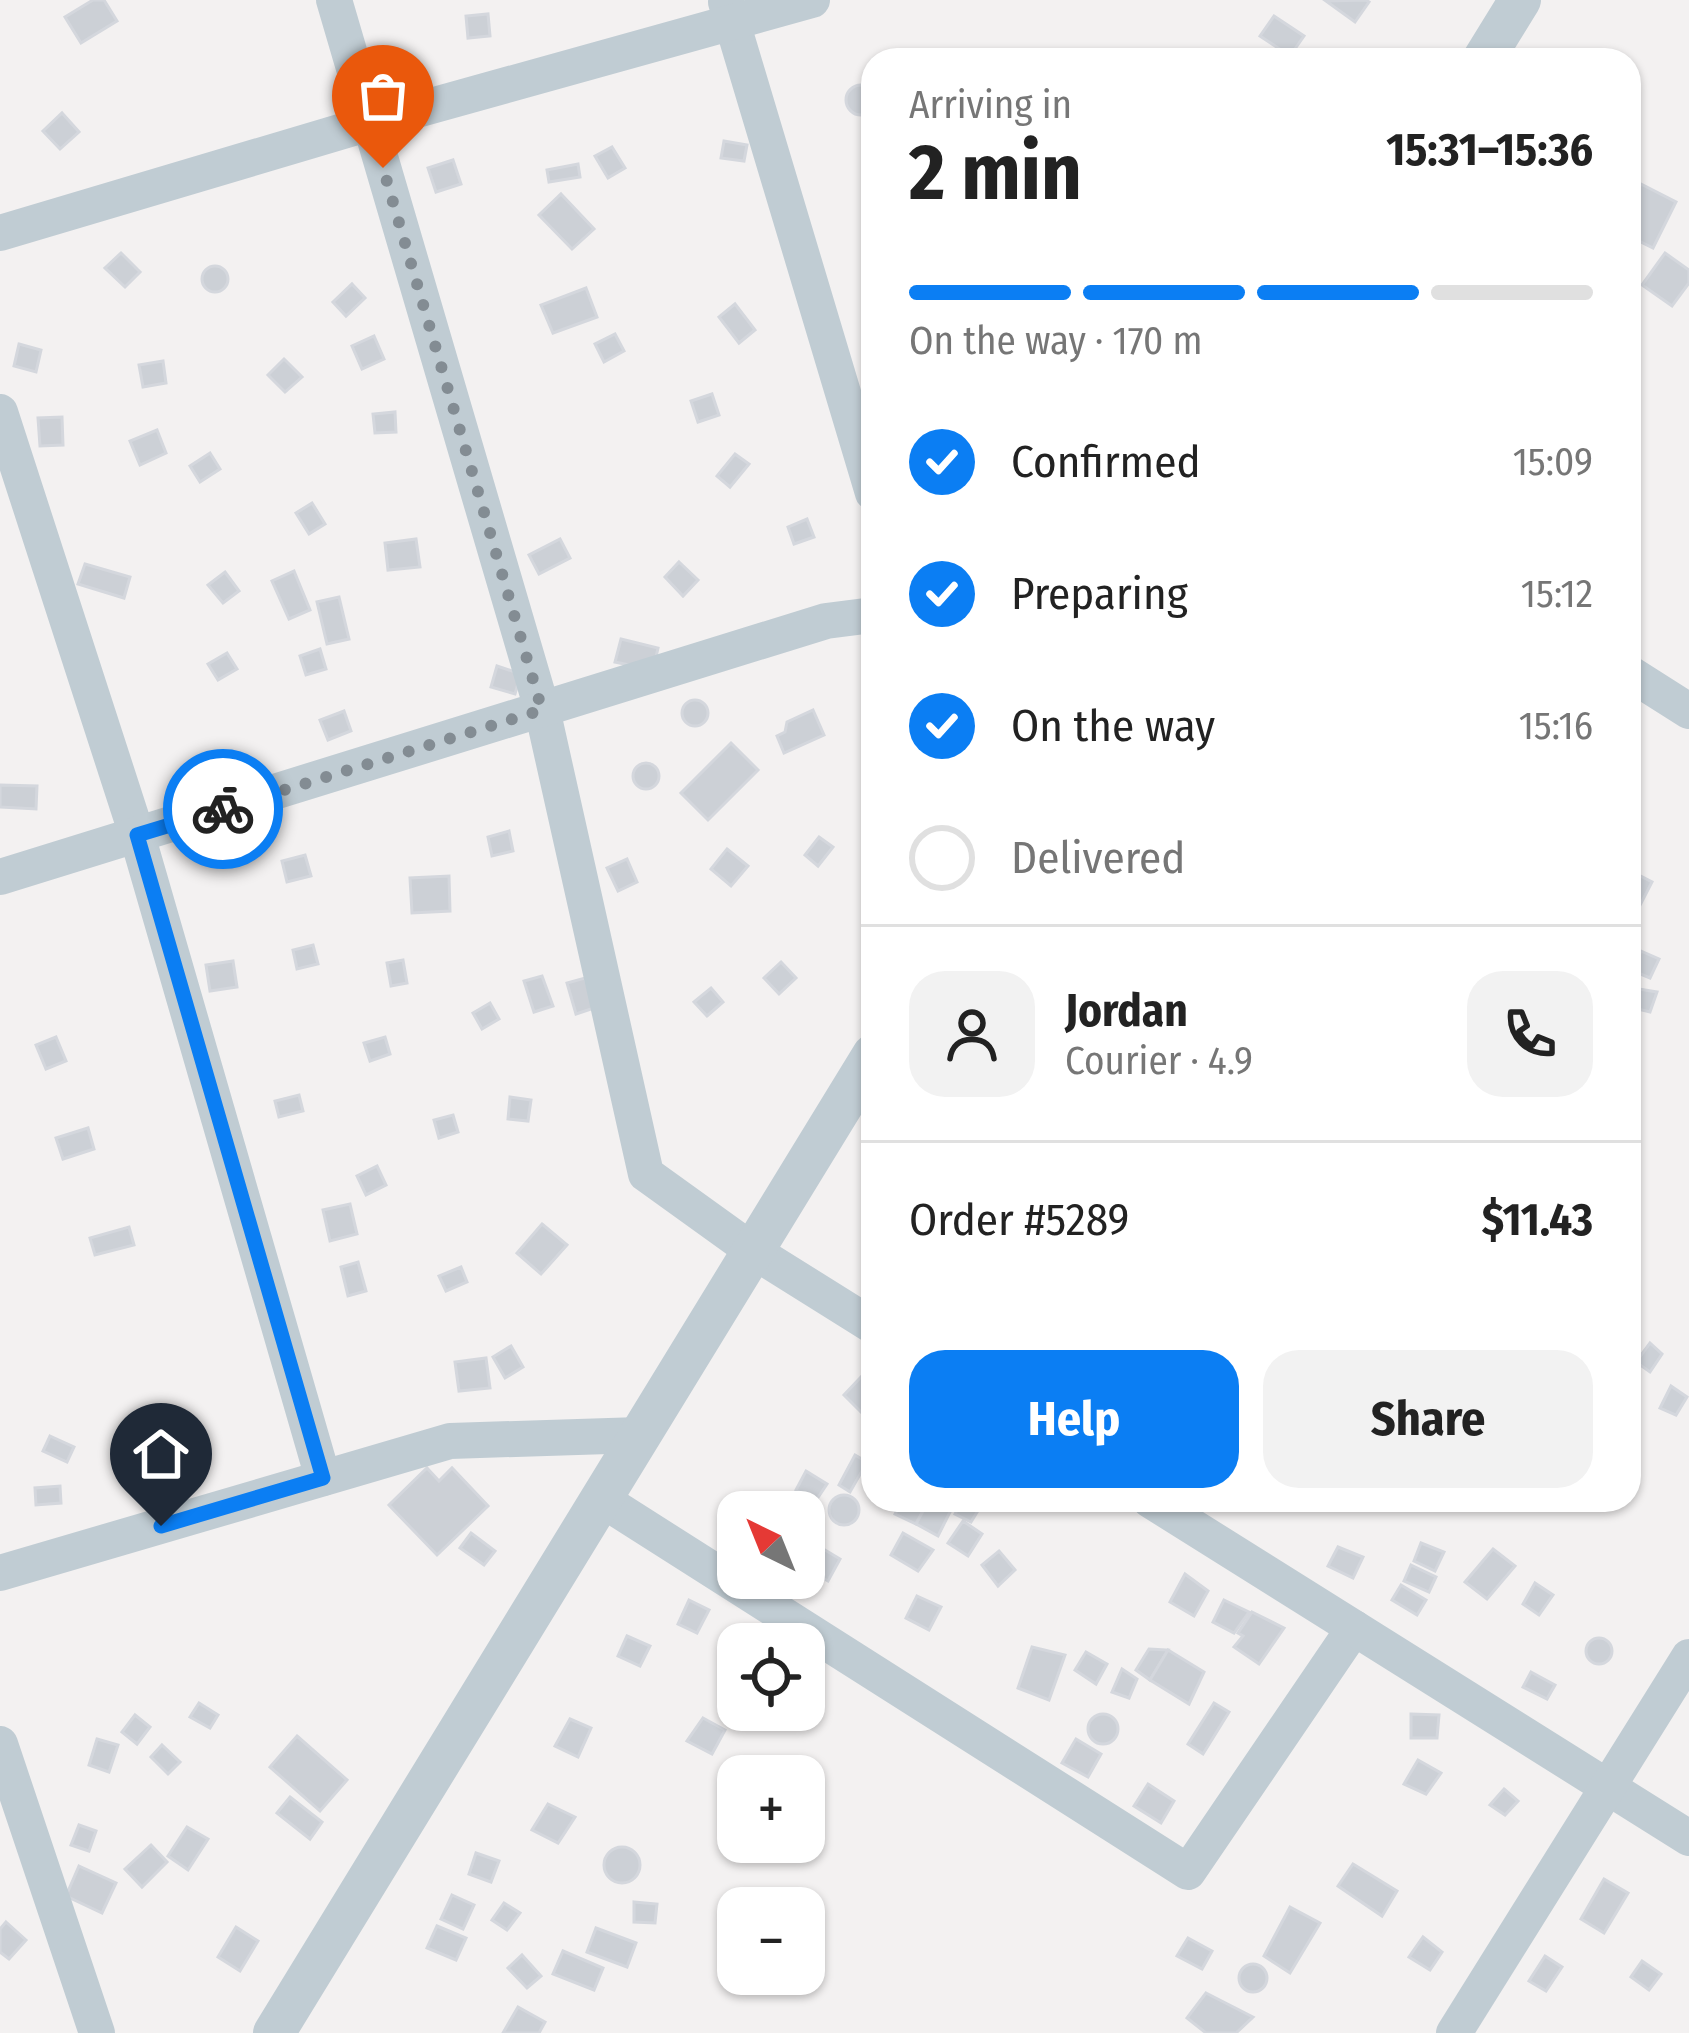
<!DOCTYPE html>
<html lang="en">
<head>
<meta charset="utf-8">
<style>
  body { margin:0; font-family:"Fira Sans Condensed",sans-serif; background:#f2f2f2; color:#222; height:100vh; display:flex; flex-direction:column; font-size:45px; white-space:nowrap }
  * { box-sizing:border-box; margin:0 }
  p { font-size:39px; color:#767676 }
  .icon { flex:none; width:66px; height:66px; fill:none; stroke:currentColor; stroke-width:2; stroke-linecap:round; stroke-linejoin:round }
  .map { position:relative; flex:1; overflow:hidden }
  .sheet { position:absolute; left:861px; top:48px; width:780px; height:1464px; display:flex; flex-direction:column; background:#fff; border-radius:36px; box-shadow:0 3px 9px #0004 }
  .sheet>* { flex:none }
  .needle { width:78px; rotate:317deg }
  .buttons { position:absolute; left:717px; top:1491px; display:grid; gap:24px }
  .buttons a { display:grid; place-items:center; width:108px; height:108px; border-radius:24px; background:#fff; box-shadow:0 3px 9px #0004; font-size:60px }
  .pin { position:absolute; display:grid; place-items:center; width:102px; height:102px; color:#fff; margin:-123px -51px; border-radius:50% 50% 50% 0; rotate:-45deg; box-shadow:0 0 12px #0007 }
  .pin .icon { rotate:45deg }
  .courier { position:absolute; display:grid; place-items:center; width:120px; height:120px; margin:-60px; border:9px solid #0b7ef3; border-radius:50%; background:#fff; color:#222; box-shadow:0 3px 15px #0007 }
  .overview em { font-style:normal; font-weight:700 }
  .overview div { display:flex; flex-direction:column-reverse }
  .overview { display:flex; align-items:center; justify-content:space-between; height:204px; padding:0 48px }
  h1 { font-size:78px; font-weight:700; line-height:90px }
  .bar { display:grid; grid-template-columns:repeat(4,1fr); gap:18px 12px; align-content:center; height:144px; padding:0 48px }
  .bar i { height:15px; border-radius:9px; background:#e0e0e0 }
  .bar .on { background:#0b7ef3 }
  .bar p { grid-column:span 4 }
  .line { display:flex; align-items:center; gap:30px; padding:0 48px; border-top:3px solid #e0e0e0 }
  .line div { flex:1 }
  .round { display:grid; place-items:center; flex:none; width:126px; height:126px; border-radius:36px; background:#f2f2f2 }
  ol { padding:0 48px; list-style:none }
  li { display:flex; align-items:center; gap:36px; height:132px }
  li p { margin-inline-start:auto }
  li .icon { padding:12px; border-radius:50%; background:#0b7ef3; color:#fff; stroke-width:4 }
  li:last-child { color:#767676 }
  li i { width:66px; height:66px; border:6px solid #e0e0e0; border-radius:50% }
  .button { display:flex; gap:24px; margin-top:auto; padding:24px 48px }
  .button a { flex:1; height:138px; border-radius:36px; background:#0b7ef3; color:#fff; font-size:48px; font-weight:700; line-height:138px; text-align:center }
  .button a+a { background:#f2f2f2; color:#222 }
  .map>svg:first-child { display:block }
  .building { fill:#ccd0d6; stroke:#d4d7dd; stroke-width:3 }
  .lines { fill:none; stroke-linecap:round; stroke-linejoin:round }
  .minor { stroke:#c0ccd3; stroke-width:36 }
  .tertiary { stroke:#c0ccd3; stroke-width:42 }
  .done { stroke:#838c93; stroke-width:12; stroke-dasharray:0 21.6 }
  .route { stroke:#0b7ef3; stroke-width:15 }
</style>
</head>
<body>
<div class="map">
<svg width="1689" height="2033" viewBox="0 0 1689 2033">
  <rect width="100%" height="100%" fill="#f3f1f1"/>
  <g class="building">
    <polygon points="93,0 104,0 117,21 81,43 65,17"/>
    <polygon points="1366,0 1369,2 1355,22 1326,1"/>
    <polygon points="488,14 490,36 468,38 466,16"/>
    <polygon points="1274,16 1304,36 1290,56 1260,36"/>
    <circle cx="861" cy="100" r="15"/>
    <polygon points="62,113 79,132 60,149 43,131"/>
    <polygon points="724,141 747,145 744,161 721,158"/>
    <polygon points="612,147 625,168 608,178 595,156"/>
    <polygon points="453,160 461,184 436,192 428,168"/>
    <polygon points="578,164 580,177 549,182 547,170"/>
    <polygon points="1641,184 1676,202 1653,248 1629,236 1629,206"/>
    <polygon points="561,194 594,229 572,249 539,215"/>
    <polygon points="121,253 140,272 125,287 105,268"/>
    <polygon points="1665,253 1689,270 1689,283 1672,306 1642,285"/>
    <circle cx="215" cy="279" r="13"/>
    <polygon points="352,284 365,298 346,316 333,302"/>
    <polygon points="586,288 597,317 553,333 541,305"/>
    <polygon points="735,304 755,330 739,343 719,317"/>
    <polygon points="615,334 624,351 604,362 595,344"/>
    <polygon points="374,336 384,359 362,369 352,346"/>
    <polygon points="19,344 41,350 36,372 14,366"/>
    <polygon points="284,359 302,377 285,392 268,375"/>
    <polygon points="163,361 166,383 143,387 139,365"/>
    <polygon points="712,394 719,415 698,422 691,401"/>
    <polygon points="395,412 396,432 375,433 373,414"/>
    <polygon points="62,417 63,445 40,446 38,418"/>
    <polygon points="157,430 166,453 140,465 130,441"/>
    <polygon points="210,453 220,469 200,482 190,466"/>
    <polygon points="735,454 749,464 730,487 717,476"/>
    <polygon points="312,503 325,524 309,534 296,513"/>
    <polygon points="807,519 814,537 794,544 788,527"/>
    <polygon points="416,539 420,567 388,570 385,543"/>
    <polygon points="560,539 570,558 539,574 529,555"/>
    <polygon points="679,562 698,580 683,596 665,577"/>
    <polygon points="85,564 130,577 124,598 78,584"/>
    <polygon points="294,571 310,610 289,619 272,581"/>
    <polygon points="225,572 239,591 223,603 208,585"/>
    <polygon points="339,597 349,639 327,644 317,602"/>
    <polygon points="621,639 658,648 653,670 615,662"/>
    <polygon points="320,649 326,669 306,675 300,656"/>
    <polygon points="227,653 237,669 218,680 208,664"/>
    <polygon points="497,666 521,674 515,694 491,687"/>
    <circle cx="695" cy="713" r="13"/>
    <polygon points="813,710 824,735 784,753 777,736 785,732 787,722"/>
    <polygon points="344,711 351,731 328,740 320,720"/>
    <polygon points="731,743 758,770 708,820 681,793"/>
    <circle cx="646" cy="776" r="13"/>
    <polygon points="0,785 37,786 36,809 0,807"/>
    <polygon points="509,831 513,851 492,856 488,837"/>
    <polygon points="819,837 833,847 818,866 805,855"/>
    <polygon points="727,849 748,866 731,886 711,869"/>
    <polygon points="305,855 311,876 287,882 282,861"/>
    <polygon points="627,859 637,882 618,891 607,868"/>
    <polygon points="1629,870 1652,882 1635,915 1629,912"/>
    <polygon points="449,876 450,911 412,913 410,878"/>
    <polygon points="313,945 318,964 297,969 293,950"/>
    <polygon points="1641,951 1659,959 1650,978 1633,971"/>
    <polygon points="403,960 407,983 391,986 387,963"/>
    <polygon points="233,961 237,987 210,991 206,965"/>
    <polygon points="781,962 796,978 779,994 764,978"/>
    <polygon points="542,976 553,1006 534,1012 524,981"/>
    <polygon points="585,978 594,1008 576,1014 567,983"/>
    <polygon points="711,988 723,1002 707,1016 694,1002"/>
    <polygon points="1633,988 1657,992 1650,1012 1629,1007"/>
    <polygon points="490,1003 499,1019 482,1029 473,1013"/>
    <polygon points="56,1037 66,1061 46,1069 36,1045"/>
    <polygon points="385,1037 390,1054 370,1061 364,1043"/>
    <polygon points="299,1095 303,1111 279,1117 275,1101"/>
    <polygon points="510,1097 531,1100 528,1121 508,1119"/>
    <polygon points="453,1115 458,1132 439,1138 434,1120"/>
    <polygon points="88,1128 94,1149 63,1159 56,1138"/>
    <polygon points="377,1166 386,1185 366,1195 357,1176"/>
    <polygon points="350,1204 357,1234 330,1241 323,1210"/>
    <polygon points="542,1224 567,1245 541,1274 517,1253"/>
    <polygon points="129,1227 134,1245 95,1255 90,1238"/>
    <polygon points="358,1262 366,1291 348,1296 341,1267"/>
    <polygon points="461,1267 467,1282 446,1291 439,1276"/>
    <polygon points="1650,1343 1662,1354 1650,1372 1636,1362"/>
    <polygon points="511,1346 523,1367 505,1378 493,1357"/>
    <polygon points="486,1358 490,1388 459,1391 455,1362"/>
    <polygon points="862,1376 873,1383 873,1401 861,1412 844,1395"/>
    <polygon points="1671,1386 1687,1397 1676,1415 1660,1408"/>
    <polygon points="50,1436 74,1447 67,1462 43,1451"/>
    <polygon points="855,1455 867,1462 850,1492 839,1485"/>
    <polygon points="427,1468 439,1481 452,1468 488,1506 437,1555 389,1505"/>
    <polygon points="806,1471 827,1484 815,1502 796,1490"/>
    <polygon points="60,1486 61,1503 36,1505 35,1488"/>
    <circle cx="844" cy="1510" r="15"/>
    <polygon points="902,1500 927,1503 916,1524 895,1514"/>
    <polygon points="929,1500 953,1506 938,1536 916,1524"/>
    <polygon points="962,1500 982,1504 971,1522 955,1514"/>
    <polygon points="963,1521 982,1534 968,1556 948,1543"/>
    <polygon points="471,1533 495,1551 484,1565 460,1548"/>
    <polygon points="903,1533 933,1550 918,1571 891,1555"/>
    <polygon points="1421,1543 1444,1552 1435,1571 1414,1561"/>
    <polygon points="820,1547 840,1559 828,1581 807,1569"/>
    <polygon points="1338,1547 1363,1557 1353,1578 1328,1566"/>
    <polygon points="1493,1549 1515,1566 1487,1599 1465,1582"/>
    <polygon points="999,1551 1015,1570 998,1586 982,1565"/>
    <polygon points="1411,1565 1436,1577 1429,1592 1404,1581"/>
    <polygon points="1185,1574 1208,1591 1194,1616 1170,1602"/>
    <polygon points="1535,1583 1553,1595 1539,1615 1523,1604"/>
    <polygon points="1401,1585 1426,1600 1417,1615 1392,1600"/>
    <polygon points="917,1596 941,1607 929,1630 906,1618"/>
    <polygon points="689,1600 709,1610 697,1633 678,1624"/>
    <polygon points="1224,1600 1249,1612 1234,1633 1213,1622"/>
    <polygon points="1252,1612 1284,1628 1259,1664 1234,1647 1243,1636 1238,1633"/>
    <polygon points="627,1636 650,1646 640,1666 618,1656"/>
    <circle cx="1599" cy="1651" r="13"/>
    <polygon points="1032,1647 1065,1655 1049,1700 1018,1688"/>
    <polygon points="1149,1649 1168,1650 1150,1680 1136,1670"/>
    <polygon points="1168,1650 1204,1672 1189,1704 1150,1680"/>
    <polygon points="1086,1652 1107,1664 1096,1684 1075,1670"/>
    <polygon points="1122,1669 1137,1679 1129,1698 1112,1692"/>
    <polygon points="1531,1672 1555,1685 1547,1699 1523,1687"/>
    <polygon points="199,1703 218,1715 210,1728 190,1717"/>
    <polygon points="1214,1703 1229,1712 1203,1754 1188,1744"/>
    <polygon points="1411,1714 1439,1715 1437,1738 1411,1738"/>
    <circle cx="1103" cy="1729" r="15"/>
    <polygon points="135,1715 150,1727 137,1744 122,1732"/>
    <polygon points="703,1718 725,1730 712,1754 687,1741"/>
    <polygon points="570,1719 591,1728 578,1757 555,1746"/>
    <polygon points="297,1736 347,1780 320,1811 270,1767"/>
    <polygon points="97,1739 118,1745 109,1772 89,1765"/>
    <polygon points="1076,1739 1101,1754 1088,1777 1062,1763"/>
    <polygon points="162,1745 180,1762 168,1774 151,1757"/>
    <polygon points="1418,1760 1441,1773 1426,1794 1404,1784"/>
    <polygon points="1148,1784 1174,1801 1161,1823 1134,1806"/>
    <polygon points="1504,1789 1518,1801 1505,1815 1490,1805"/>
    <polygon points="290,1797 322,1822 310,1839 277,1813"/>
    <polygon points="548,1804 575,1817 558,1843 532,1830"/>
    <polygon points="79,1825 96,1831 89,1851 71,1845"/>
    <polygon points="187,1827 208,1839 188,1870 168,1856"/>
    <polygon points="151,1845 167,1862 142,1887 125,1869"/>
    <circle cx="622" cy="1865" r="18"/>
    <polygon points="476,1853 499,1861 491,1882 469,1874"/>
    <polygon points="1353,1864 1397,1891 1382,1916 1338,1886"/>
    <polygon points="79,1866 116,1883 102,1913 66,1896"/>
    <polygon points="1604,1879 1628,1893 1604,1933 1581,1919"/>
    <polygon points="452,1895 474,1905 463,1929 441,1919"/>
    <polygon points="634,1902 657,1904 655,1923 634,1922"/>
    <polygon points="504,1903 520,1913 507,1930 492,1920"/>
    <polygon points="1290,1907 1320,1923 1290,1973 1264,1956"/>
    <polygon points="6,1922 26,1940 9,1959 0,1952 0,1929"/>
    <polygon points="437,1926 466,1938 456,1960 427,1948"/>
    <polygon points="236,1927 258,1941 240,1971 218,1957"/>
    <polygon points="596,1928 636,1943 627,1967 587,1952"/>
    <polygon points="1423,1937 1442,1952 1430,1970 1409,1957"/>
    <polygon points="1188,1938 1212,1951 1202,1969 1177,1956"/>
    <polygon points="563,1951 603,1968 594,1990 553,1974"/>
    <polygon points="522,1955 541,1976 527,1988 508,1968"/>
    <polygon points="1545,1956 1562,1967 1546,1991 1529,1981"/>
    <polygon points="1642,1961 1661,1974 1649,1990 1631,1977"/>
    <circle cx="1253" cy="1978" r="14"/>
    <polygon points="1206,1993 1253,2017 1236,2033 1206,2033 1187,2018"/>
    <polygon points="518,2007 545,2022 539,2033 503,2033"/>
  </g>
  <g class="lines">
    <g class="minor">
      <polyline points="334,0 542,709 646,1174 753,1251 873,1326"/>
      <polyline points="726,2 873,493"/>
      <polyline points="0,233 370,123 812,0"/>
      <polyline points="0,412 137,835 323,1478"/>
      <polyline points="1629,673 1689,711"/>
      <polyline points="0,877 826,621 873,615"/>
      <polyline points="601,1499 1188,1872 1354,1628"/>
      <polyline points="1150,1500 1689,1838"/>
      <polyline points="0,1573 450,1441 640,1435"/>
      <polyline points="0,1744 97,2033"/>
      <polyline points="1454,2033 1689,1657"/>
    </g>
    <g class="tertiary">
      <polyline points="1483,60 1520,0"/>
      <polyline points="274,2033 873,1055"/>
    </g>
  </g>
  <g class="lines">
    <polyline class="done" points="223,809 542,710 383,168"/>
    <polyline class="route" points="161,1526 323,1478 137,835 223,809"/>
  </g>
</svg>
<div class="buttons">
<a><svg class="needle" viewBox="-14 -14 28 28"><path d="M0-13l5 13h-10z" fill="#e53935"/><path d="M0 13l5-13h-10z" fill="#767676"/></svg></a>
<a><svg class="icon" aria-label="locate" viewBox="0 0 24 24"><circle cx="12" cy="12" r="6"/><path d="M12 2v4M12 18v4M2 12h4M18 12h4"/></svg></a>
<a>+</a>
<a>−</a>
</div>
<div class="pin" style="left:383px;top:168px;background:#ea580c"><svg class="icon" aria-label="bag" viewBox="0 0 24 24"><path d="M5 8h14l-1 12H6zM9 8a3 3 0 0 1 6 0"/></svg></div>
<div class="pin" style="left:161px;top:1526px;background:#1f2937"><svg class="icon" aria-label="home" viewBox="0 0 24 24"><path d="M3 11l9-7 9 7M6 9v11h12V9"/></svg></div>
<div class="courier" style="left:223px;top:809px"><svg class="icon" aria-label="bike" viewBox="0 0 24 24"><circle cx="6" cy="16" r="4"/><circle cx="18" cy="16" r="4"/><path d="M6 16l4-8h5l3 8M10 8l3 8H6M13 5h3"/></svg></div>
<section class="sheet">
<div class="overview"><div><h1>2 min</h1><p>Arriving in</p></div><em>15:31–15:36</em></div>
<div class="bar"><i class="on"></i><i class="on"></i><i class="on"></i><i></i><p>On the way · 170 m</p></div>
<ol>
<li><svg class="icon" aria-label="check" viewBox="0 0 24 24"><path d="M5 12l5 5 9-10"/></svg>Confirmed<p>15:09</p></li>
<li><svg class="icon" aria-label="check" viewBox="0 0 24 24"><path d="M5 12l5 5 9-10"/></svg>Preparing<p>15:12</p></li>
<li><svg class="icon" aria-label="check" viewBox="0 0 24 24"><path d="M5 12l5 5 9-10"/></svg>On the way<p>15:16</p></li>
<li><i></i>Delivered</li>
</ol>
<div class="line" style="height:216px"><a class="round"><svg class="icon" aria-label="person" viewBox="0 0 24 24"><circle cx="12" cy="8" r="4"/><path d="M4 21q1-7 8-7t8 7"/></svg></a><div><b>Jordan</b><p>Courier · 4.9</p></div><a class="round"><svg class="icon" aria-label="phone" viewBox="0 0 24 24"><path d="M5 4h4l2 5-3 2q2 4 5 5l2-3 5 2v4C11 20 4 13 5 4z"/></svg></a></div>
<div class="line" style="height:156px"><div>Order #5289</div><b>$11.43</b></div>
<div class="button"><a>Help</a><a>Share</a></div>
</section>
</div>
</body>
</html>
